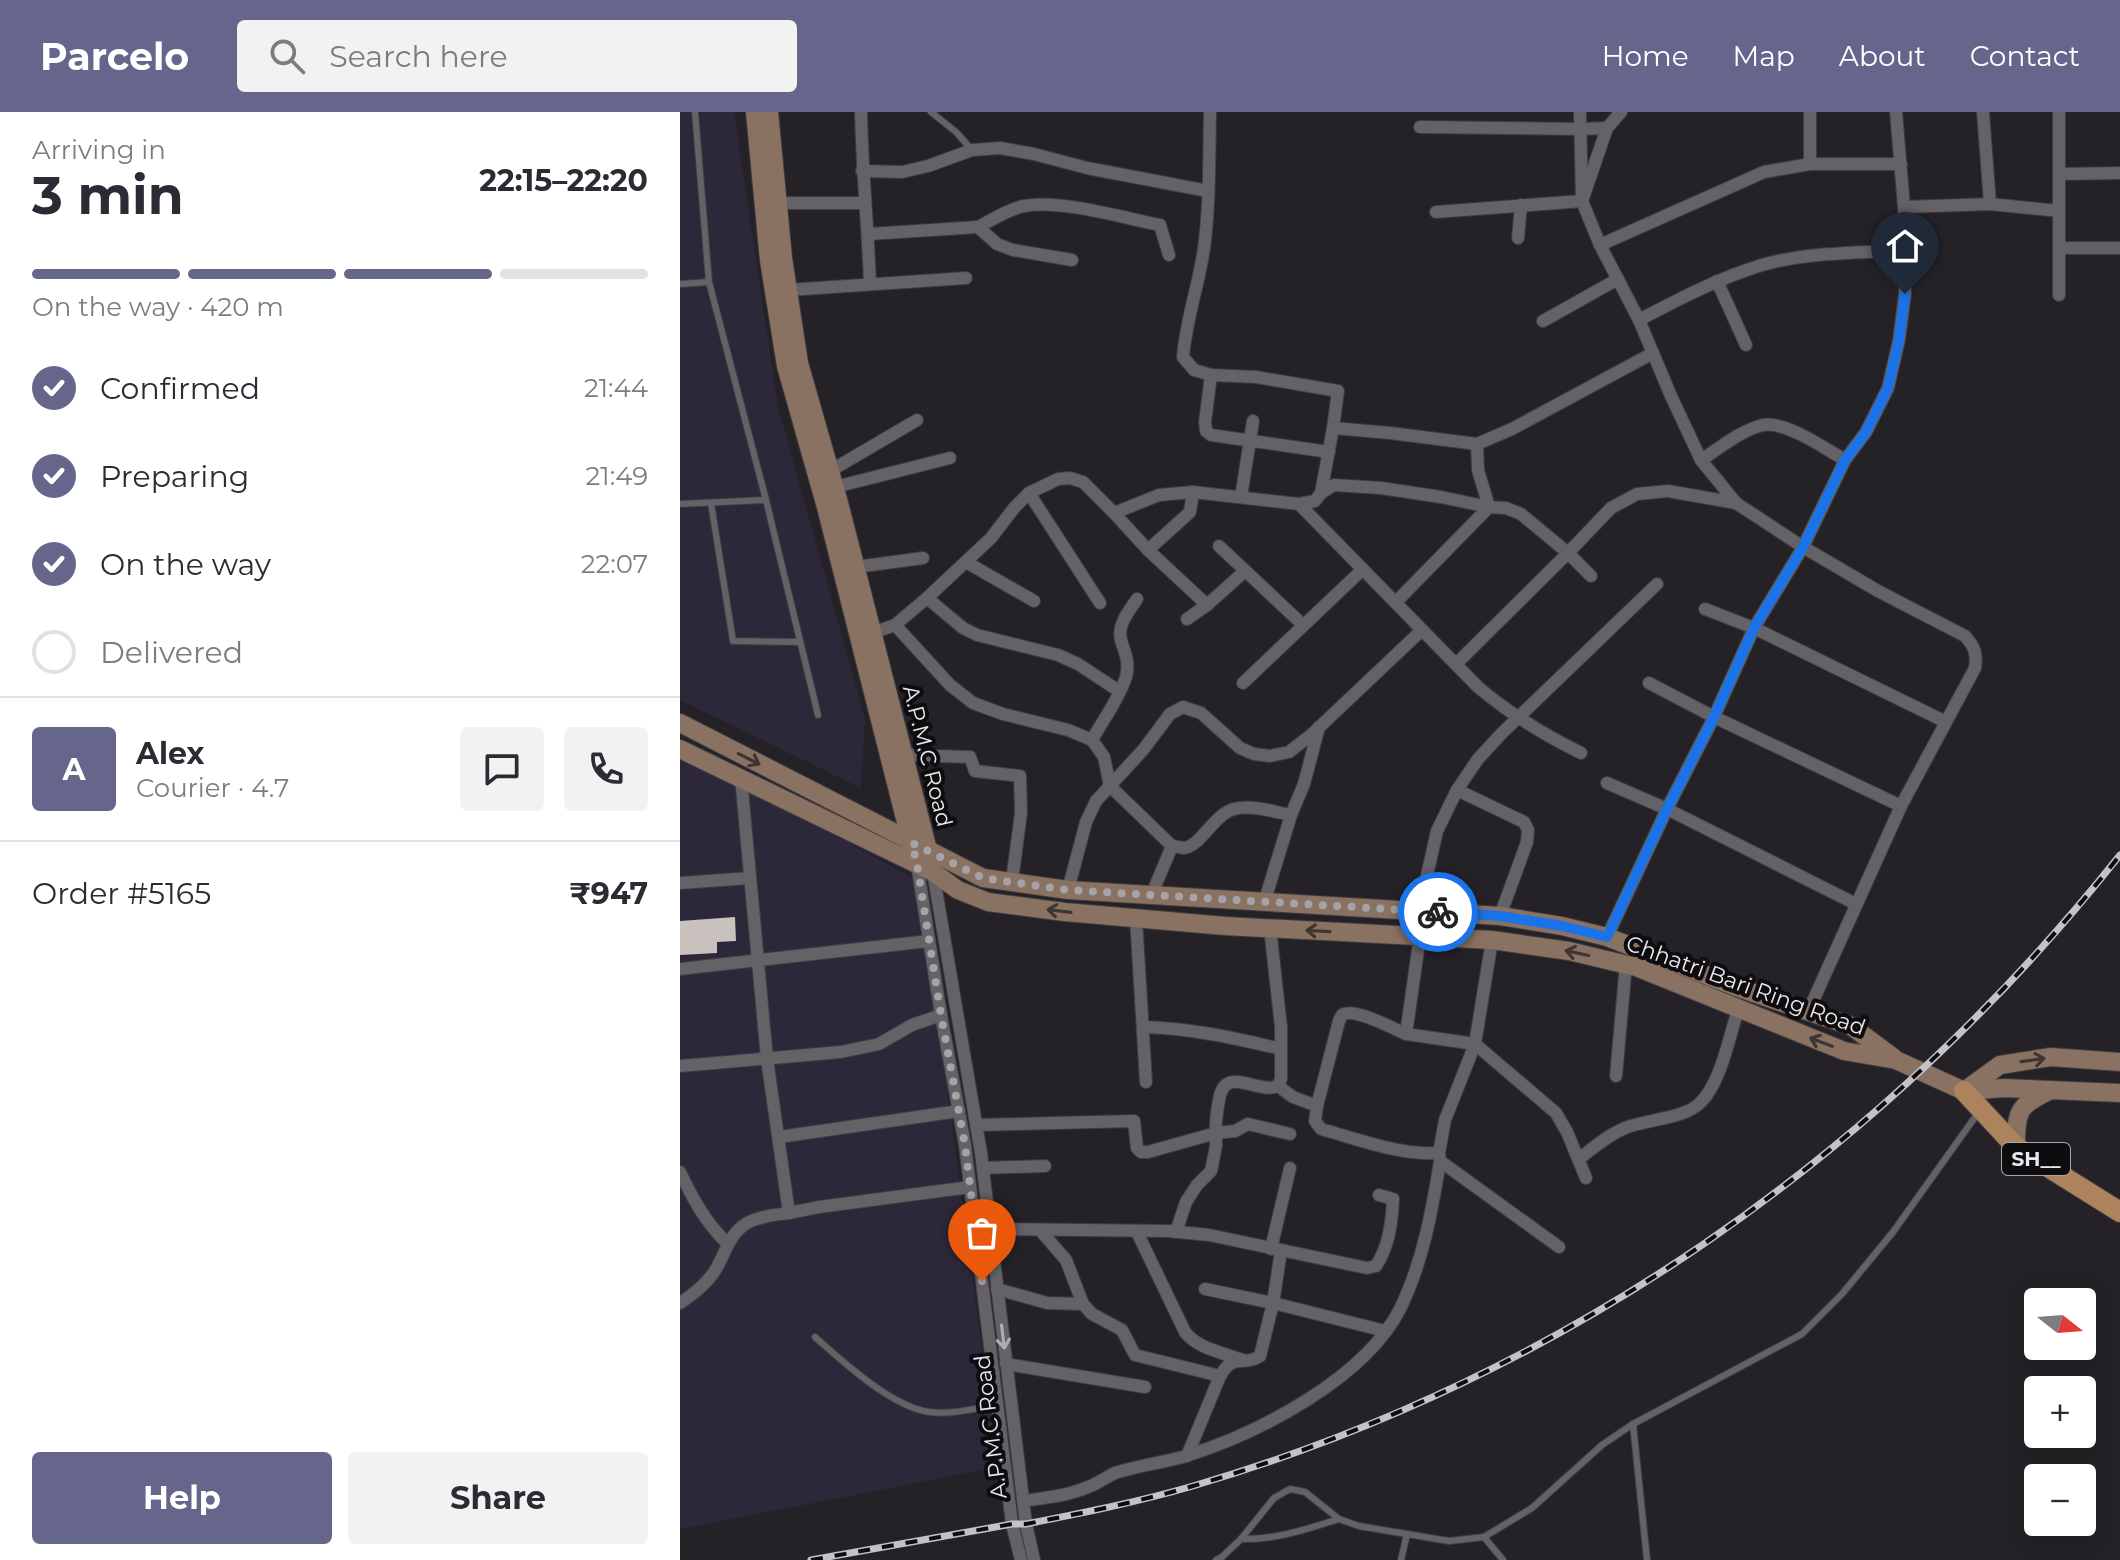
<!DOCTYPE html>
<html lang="en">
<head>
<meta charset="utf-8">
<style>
  body { margin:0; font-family:Montserrat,sans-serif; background:#f2f2f3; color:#2b2b33; height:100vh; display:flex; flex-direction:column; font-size:30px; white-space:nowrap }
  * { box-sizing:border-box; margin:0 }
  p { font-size:26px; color:#7c7c81 }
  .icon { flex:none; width:44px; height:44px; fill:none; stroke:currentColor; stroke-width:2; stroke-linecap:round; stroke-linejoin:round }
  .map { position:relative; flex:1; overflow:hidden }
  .details { display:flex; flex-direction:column; background:#fff; width:680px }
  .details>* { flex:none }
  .needle { width:52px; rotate:107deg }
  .buttons { position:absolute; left:1344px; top:1176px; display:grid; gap:16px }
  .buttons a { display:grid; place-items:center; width:72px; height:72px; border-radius:8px; background:#fff; box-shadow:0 4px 20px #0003; font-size:40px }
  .pin { position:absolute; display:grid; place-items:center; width:68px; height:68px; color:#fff; margin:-82px -34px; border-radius:50% 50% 50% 0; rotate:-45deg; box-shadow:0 0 8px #0007 }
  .pin .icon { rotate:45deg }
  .courier { position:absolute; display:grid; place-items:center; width:80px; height:80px; margin:-40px; border:6px solid #1a73e8; border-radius:50%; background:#fff; color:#222; box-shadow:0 2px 10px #0007 }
  .headline em { font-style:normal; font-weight:700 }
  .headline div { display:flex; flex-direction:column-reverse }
  .headline { display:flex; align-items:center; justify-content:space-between; height:136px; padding:0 32px }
  h1 { font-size:52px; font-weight:700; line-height:60px }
  .bar { display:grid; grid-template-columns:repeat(4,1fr); gap:12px 8px; align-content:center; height:96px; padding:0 32px }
  .bar i { height:10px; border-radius:6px; background:#e1e1e2 }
  .bar .active { background:#66668d }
  .bar p { grid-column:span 4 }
  .line { display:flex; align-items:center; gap:20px; padding:0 32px; border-top:2px solid #e1e1e2 }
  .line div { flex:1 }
  .round { display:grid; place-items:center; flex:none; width:84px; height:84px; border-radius:8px; background:#f2f2f3 }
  ol { padding:0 32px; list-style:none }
  li { display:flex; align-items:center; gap:24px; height:88px }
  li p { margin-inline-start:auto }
  li .icon { padding:8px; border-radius:50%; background:#66668d; color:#fff; stroke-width:4 }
  li:last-child { color:#7c7c81 }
  li i { width:44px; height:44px; border:4px solid #e1e1e2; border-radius:50% }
  .action { display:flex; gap:16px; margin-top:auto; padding:16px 32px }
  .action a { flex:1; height:92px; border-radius:8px; background:#66668d; color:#fff; font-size:32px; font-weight:700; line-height:92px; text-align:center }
  .action a+a { background:#f2f2f3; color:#2b2b33 }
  header { display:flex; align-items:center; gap:48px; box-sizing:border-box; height:112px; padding:0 40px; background:#66668d; color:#fff }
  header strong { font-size:38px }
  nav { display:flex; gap:44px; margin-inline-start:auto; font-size:28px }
  .search { width:560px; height:72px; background:#f2f2f3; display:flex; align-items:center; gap:20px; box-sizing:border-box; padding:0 28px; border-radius:8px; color:#7c7c81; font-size:30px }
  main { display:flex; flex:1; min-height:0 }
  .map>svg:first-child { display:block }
  .industrial { fill:#2c2839 }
  .building { fill:#c9c1be }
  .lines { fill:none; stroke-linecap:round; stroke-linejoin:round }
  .lane-casing { stroke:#3f3d41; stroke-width:8 }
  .street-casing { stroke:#3f3d41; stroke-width:14 }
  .secondary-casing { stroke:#3f3d41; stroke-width:20 }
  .primary-casing { stroke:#3f3d41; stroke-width:22 }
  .lane { stroke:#646167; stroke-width:6 }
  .street { stroke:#646167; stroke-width:12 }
  .secondary { stroke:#897262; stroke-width:18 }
  .primary { stroke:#ad835e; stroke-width:20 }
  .rail-casing { stroke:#c4c2c6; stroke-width:7 }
  .rail { stroke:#0e0c0f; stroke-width:4; stroke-dasharray:12; stroke-linecap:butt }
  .oneway { stroke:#3f3530 }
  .oneway2 { stroke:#aeacb1 }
  .done { stroke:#a6a3a8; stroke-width:8; stroke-dasharray:0 14.4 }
  .route { stroke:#1a73e8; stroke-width:10 }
  .labels { text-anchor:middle; stroke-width:8; stroke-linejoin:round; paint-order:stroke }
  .shield { fill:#0e0c0f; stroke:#a9a7aa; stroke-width:2 }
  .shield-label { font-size:20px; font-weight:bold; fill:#ebe9ed }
  .street-label { font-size:22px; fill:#ebe9ed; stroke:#0e0c0f }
</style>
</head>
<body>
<header>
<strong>Parcelo</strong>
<div class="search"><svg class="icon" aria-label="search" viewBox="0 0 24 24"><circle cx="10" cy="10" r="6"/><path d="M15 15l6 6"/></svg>Search here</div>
<nav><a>Home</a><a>Map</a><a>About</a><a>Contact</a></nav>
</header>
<main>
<section class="details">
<div class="headline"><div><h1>3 min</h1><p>Arriving in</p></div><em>22:15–22:20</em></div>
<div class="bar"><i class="active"></i><i class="active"></i><i class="active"></i><i></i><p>On the way · 420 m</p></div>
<ol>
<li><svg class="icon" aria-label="check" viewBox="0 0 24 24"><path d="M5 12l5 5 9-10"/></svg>Confirmed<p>21:44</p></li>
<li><svg class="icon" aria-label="check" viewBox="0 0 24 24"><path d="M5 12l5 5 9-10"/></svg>Preparing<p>21:49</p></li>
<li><svg class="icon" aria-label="check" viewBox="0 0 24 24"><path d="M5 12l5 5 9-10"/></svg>On the way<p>22:07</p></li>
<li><i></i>Delivered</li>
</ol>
<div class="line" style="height:144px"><b class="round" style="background:#66668d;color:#fff">A</b><div><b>Alex</b><p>Courier · 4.7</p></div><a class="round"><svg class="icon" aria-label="chat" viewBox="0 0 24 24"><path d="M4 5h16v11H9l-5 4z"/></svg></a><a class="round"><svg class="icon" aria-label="phone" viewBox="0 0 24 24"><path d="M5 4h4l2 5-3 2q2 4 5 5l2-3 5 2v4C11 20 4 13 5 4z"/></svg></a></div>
<div class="line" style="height:104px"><div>Order #5165</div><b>₹947</b></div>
<div class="action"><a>Help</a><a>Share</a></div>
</section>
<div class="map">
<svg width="1440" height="1448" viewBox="0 0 1440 1448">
  <rect width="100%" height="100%" fill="#252227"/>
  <g class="industrial">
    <polygon points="0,0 54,0 98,295 185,607 181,676 0,588"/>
    <polygon points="0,644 85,685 239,769 318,1355 0,1417"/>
  </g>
  <polygon class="building" points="55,805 56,829 37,830 37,841 0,843 0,809"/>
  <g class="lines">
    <defs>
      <g id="lane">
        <polyline points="15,0 29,170 86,388 138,603"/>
        <polyline points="251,0 276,20 292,38"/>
        <polyline points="0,172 29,170"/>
        <polyline points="31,391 53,529 119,530"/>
        <polyline points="0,392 86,388"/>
        <path d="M135,1225C163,1250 212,1295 249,1300C271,1303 296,1296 317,1293"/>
        <polyline points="953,1312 967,1448"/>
        <polyline points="804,1425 823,1448"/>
        <path d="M561,1427C595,1428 627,1417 659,1407"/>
        <polyline points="536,1448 542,1445 561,1427 594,1386 610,1377 625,1380 659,1407 679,1414 769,1429 804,1425 852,1396 922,1333 953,1312 1122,1222 1162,1182 1213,1120 1298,1001"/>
        <polyline points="721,1448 727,1422"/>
      </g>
      <g id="street">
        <path d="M181,0C182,58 188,115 190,172"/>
        <path d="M530,0C529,45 530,91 524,136C519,172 506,208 503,245L514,258L531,263L576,265L658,279L653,316L710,321L797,332"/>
        <polyline points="900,0 902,89 920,133 959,208 991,284 1021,348 1056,391"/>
        <polyline points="1303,0 1310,92"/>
        <polyline points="740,15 901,17 927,16"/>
        <polyline points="1130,52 1130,0"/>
        <polyline points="182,59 222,60 248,54 292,38 320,36 354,42 407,56 528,79"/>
        <polyline points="1379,62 1440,61"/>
        <polyline points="98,91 185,91"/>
        <polyline points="1224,95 1310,92 1379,99"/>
        <polyline points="756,100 902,89 927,16 941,0"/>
        <path d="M298,115C312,108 328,97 344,94C379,87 444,106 480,113L489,143"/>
        <polyline points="189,122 298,115 317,132 333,138 392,148"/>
        <polyline points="838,126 841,93"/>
        <polyline points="920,133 1084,60 1130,52 1221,52"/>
        <polyline points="1380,136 1440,136"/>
        <polyline points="1037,169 1066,233"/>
        <polyline points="108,178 286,166"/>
        <polyline points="1379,183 1379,0"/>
        <path d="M959,208C999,187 1039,166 1082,153C1126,140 1178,141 1224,138"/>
        <polyline points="863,209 938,167"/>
        <polyline points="531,263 525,310 526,319 531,323 649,340"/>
        <path d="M1021,348C1040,336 1061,318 1083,313C1106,309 1144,336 1165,348"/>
        <polyline points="150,359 237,308"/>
        <polyline points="155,375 270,346"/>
        <polyline points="349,381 420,491"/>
        <polyline points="641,381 653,316"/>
        <polyline points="561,385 573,309"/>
        <path d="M619,392L798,575C830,602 864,623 901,641"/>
        <polyline points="434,401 468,438 527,493"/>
        <polyline points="539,434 623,513"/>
        <polyline points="468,438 510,400 513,380"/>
        <polyline points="286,450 354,489"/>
        <polyline points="176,455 243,446"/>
        <polyline points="911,464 888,441 841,402 826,396 809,395 798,358 797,332 832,317 973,241"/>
        <polyline points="247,486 283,516 297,523 378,543 398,552 439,579"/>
        <polyline points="716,490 809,395"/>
        <polyline points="1025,497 1074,516 1266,610"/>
        <polyline points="507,507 527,493 565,459"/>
        <polyline points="215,513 247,486 311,426 334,396 349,381 378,367 390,366 403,370 434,401 479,383 513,380 619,392 635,389 641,381 654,373 701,376 761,385 809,395"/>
        <polyline points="192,521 215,513 270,573 293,591 323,602 388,618 412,628 424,645 430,674 492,734"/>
        <path d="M776,552L888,441L931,396L957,382L988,379L1056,391L1123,435L1198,479L1285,524C1295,535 1297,542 1295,556L1221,694L1128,900"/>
        <polyline points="563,571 683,457"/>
        <polyline points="969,571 1034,605 1221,694"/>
        <path d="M412,628C423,608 439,587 446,565C450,550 445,542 441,528C437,513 449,499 457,487"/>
        <polyline points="223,643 290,645 295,659 340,664 341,701 332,769"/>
        <polyline points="927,671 987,697 1176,792"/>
        <polyline points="777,678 844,710 848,718 847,730 820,804"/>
        <polyline points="237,752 261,903 285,1033 332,1412 341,1448"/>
        <polyline points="253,760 301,1041 346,1412 354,1448"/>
        <polyline points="0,771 70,766"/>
        <polyline points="388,778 406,710 416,689 463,638 490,602 503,595 521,601 560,636 574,642 590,644 609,640 631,623 742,518"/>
        <path d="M471,784L492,734C493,734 504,736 504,736C521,734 533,703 554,697C571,692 594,700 611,703"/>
        <polyline points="584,791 611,703 624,672 639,615"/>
        <polyline points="739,799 757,719 777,678 798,647 822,621 977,472"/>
        <polyline points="456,806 466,970"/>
        <polyline points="740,824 726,922 795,932 876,1001 887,1020 906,1066"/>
        <polyline points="927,825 987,697 1034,605 1074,516 1123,435 1165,348 1186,320 1208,276 1219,228 1225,182 1224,95 1216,0"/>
        <polyline points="0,857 249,829"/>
        <path d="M463,915C510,916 555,926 601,937"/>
        <polyline points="0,954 161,940 199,932 232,913 261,903"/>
        <polyline points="936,964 946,852"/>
        <path d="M598,974L613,985L637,994L635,1009L641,1017C677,1027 722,1044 759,1041"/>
        <path d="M637,994L659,909C660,907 661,905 662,903C674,895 714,917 726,922"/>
        <path d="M296,1013L454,1009L457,1036L461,1040H468L536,1021C535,1010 537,999 539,988C545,951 577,983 598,974L601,967V915L590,816"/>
        <polyline points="99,1025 279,999"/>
        <path d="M899,1047C913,1036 928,1023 945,1016C967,1007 1005,1007 1021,990C1041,970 1049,925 1058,898"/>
        <polyline points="760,1049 879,1135"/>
        <polyline points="303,1056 365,1054"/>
        <path d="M0,1060C13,1087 25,1110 47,1131"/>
        <polyline points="109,1101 139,1095 290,1075"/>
        <path d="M310,1117L489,1119L529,1123L687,1156L696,1154C709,1134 712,1110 713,1087L699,1083"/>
        <polyline points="360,1118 386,1148 403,1192 412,1202 442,1218 455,1243 540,1264"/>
        <path d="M457,1120L505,1220C518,1237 544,1241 563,1248"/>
        <polyline points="496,1120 506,1090 517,1073 531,1059 536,1034 536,1021 555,1019 568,1012 610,1022"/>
        <polyline points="591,1137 610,1056"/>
        <polyline points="317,1177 367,1191 403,1192"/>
        <polyline points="525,1177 593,1191 705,1219"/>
        <path d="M0,1191C14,1182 27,1172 36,1157C46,1140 49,1122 67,1111C80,1104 95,1103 109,1101L87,947L61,666"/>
        <polyline points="326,1252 465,1275"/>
        <path d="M507,1344L540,1264C555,1239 562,1256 580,1244L593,1191L601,1139"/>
        <path d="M343,1389C365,1386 387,1384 408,1375C417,1372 426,1365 435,1361C458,1353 483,1351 506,1344C579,1321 686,1266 721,1195C743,1149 752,1099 760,1049L759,1041L765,1008L795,932L812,828"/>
      </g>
      <g id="secondary">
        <polyline points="75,0 89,148 106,254 146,395 233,738"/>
        <polyline points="89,0 103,146 119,251 159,391 250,746"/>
        <polyline points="0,611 303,766 388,778 820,804 882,814 927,825 1059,876 1171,914 1214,946"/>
        <polyline points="0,637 253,760 278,778 308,790 385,800 545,814 812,828 889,839 956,855 1164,939 1216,948 1284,979 1324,976 1440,981"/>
        <polyline points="1284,979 1320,953 1371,945 1440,950"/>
        <path d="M1336,1035C1336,999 1338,993 1371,978"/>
      </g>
      <polyline id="primary" points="1284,979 1336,1035 1440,1100"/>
    </defs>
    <use href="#lane" class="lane-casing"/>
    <use href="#street" class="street-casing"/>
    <use href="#secondary" class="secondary-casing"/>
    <use href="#primary" class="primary-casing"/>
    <use href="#lane" class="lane"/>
    <use href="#street" class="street"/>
    <use href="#secondary" class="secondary"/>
    <use href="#primary" class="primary"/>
    <defs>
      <path id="rail" d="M131,1448L332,1412H346C402,1401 458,1390 513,1374C882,1266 1201,1044 1440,743"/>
    </defs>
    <use href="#rail" class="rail-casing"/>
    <use href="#rail" class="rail"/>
  </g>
  <defs><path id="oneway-shaft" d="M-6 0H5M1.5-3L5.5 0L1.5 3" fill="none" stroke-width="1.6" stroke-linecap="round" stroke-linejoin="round" transform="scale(2)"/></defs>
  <g class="oneway">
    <use href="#oneway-shaft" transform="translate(69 647) rotate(27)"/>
    <use href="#oneway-shaft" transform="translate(379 799) rotate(-173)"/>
    <use href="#oneway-shaft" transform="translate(638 819) rotate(-177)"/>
    <use href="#oneway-shaft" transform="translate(897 841) rotate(-168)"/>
    <use href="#oneway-shaft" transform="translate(1141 930) rotate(-159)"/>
    <use href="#oneway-shaft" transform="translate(1353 948) rotate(-8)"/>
  </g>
  <use class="oneway2" href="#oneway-shaft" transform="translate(323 1225) rotate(83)"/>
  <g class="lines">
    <polyline class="done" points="302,1169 285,1033 261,903 237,752 232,731 303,766 388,778 758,800"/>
    <polyline class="route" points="758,800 820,804 882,814 927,825 987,697 1034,605 1074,516 1123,435 1165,348 1186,320 1208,276 1219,228 1225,182"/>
  </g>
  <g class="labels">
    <rect class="shield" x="1322" y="1031" width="68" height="32" rx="6"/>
    <g class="shield-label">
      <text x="1356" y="1054">SH__</text>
    </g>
    <g class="street-label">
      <text transform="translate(248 644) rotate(76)" y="8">A.P.M.C Road</text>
      <text transform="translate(1066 873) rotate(20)" y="8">Chhatri Bari Ring Road</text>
      <text transform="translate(310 1315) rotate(-97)" y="8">A.P.M.C Road</text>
    </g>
  </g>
</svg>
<div class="buttons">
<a><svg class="needle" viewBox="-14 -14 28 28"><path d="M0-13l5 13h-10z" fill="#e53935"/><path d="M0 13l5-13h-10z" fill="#7c7c81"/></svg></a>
<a>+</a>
<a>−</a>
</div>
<div class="pin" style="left:302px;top:1169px;background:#ea580c"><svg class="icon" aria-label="bag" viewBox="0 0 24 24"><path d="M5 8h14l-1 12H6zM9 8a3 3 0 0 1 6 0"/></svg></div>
<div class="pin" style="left:1225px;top:182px;background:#1f2937"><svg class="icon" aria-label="home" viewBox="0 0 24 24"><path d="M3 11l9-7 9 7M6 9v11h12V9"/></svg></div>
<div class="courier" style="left:758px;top:800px"><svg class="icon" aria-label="bike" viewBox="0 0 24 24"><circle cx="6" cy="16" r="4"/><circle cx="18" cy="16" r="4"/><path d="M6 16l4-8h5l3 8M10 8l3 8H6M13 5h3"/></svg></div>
</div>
</main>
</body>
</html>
